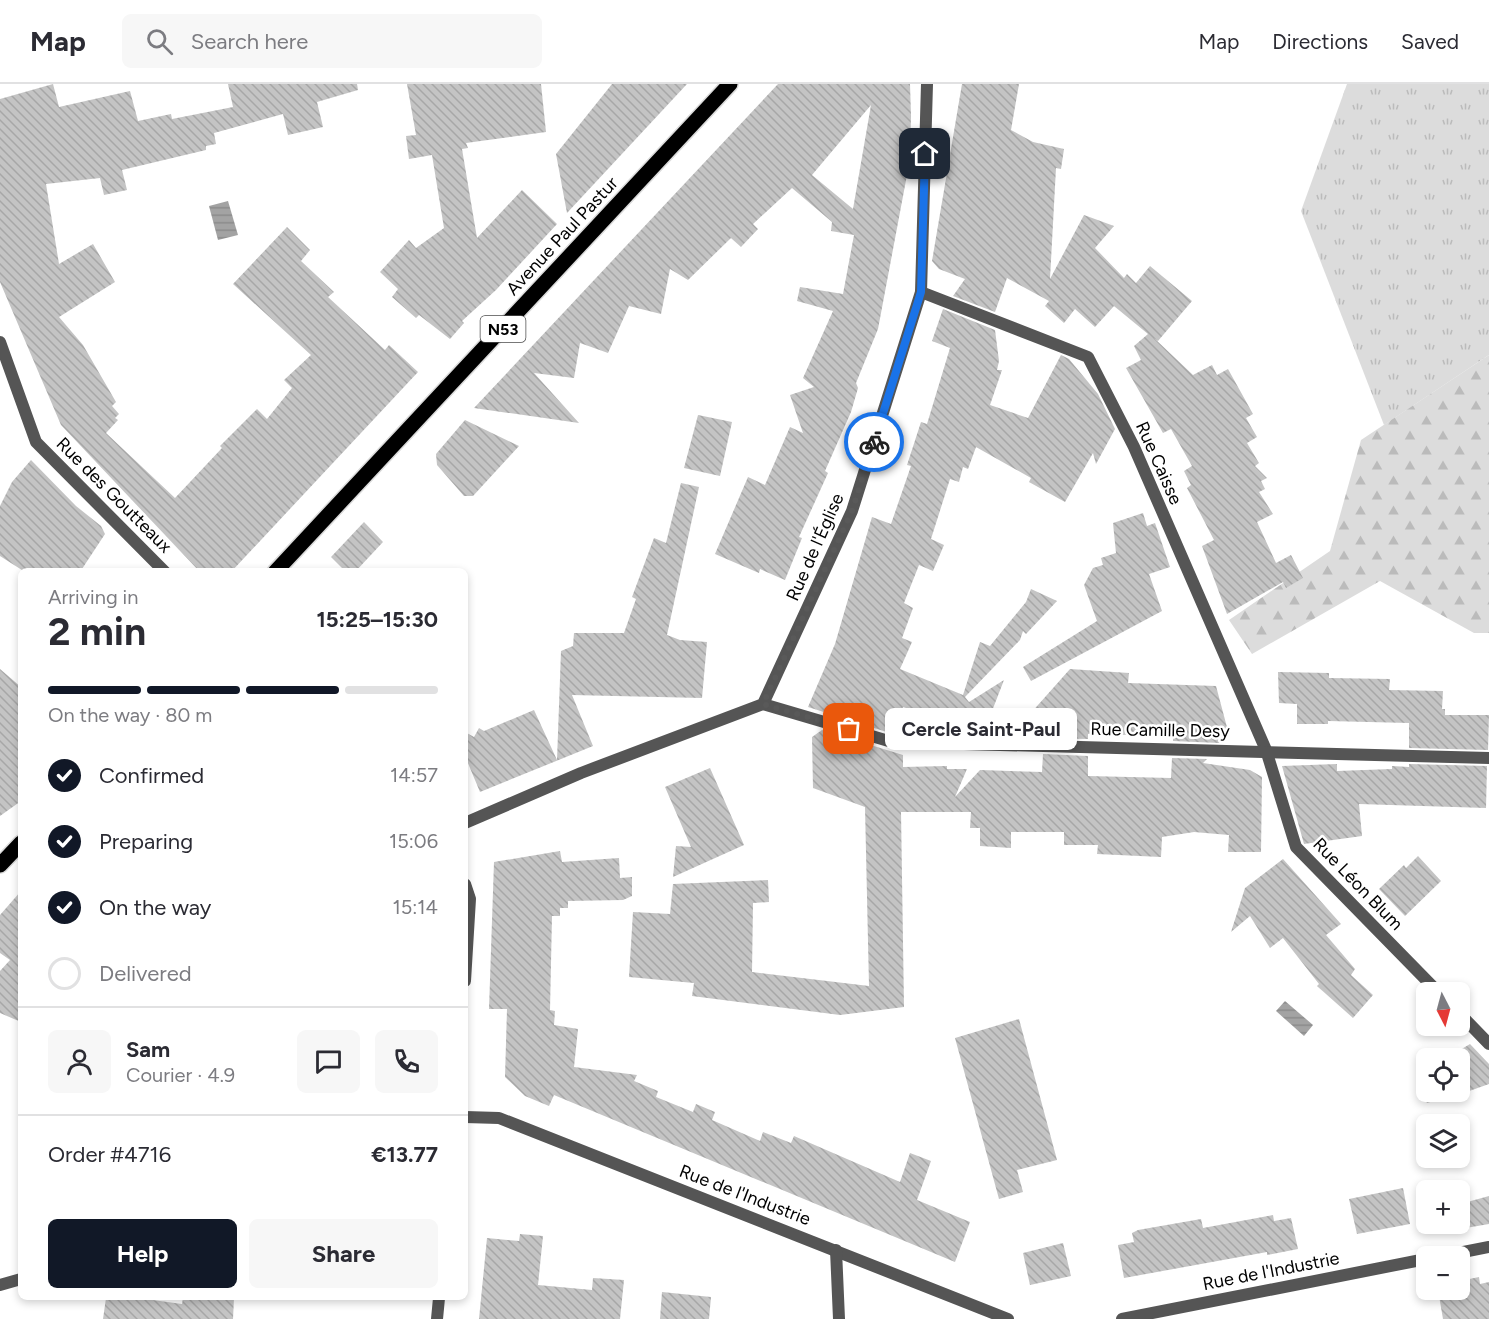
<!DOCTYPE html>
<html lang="en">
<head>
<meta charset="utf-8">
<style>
  body { margin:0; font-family:Figtree,sans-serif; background:#f7f7f7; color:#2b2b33; height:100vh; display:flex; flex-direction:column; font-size:22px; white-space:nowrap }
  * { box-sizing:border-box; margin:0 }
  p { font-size:20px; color:#7c7c81 }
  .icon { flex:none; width:33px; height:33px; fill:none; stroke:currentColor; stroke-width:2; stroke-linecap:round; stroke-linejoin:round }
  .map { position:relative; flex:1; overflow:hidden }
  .side { position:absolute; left:18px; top:484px; width:450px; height:732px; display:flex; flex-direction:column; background:#fff; border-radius:9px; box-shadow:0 3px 9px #0003 }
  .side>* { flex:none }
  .needle { width:39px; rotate:174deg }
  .fabs { position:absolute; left:1416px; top:898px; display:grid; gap:12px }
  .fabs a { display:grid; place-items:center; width:54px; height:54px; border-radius:9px; background:#fff; box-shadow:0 3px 9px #0003; font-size:30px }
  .pin { position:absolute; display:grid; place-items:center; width:51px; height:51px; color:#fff; margin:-26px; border-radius:12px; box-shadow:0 3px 9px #0006 }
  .courier { position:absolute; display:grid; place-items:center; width:60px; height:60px; margin:-30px; border:4px solid #1a73e8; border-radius:50%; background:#fff; color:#222; box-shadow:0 2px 8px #0007 }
  .bubble { position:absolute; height:42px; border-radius:9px; background:#fff; box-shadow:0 3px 9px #0003; font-size:20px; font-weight:700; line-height:42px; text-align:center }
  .summary em { font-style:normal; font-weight:700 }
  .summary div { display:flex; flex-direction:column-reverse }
  .summary { display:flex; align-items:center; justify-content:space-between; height:102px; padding:0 30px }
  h1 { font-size:39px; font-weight:700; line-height:45px }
  .bar { display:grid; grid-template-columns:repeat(4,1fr); gap:9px 6px; align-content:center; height:72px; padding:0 30px }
  .bar i { height:8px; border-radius:4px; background:#e1e1e2 }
  .bar .current { background:#111827 }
  .bar p { grid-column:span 4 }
  .line { display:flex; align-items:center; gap:15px; padding:0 30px; border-top:2px solid #e1e1e2 }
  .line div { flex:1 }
  .round { display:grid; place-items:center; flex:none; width:63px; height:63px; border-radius:9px; background:#f7f7f7 }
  ol { padding:0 30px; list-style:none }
  li { display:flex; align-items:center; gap:18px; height:66px }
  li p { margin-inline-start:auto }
  li .icon { padding:6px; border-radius:50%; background:#111827; color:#fff; stroke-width:4 }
  li:last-child { color:#7c7c81 }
  li i { width:33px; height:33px; border:3px solid #e1e1e2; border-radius:50% }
  .button { display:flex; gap:12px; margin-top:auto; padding:12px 30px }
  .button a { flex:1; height:69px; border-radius:9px; background:#111827; color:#fff; font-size:24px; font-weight:700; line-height:69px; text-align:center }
  .button a+a { background:#f7f7f7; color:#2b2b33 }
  header { display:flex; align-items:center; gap:36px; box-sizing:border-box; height:84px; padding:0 30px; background:#fff; border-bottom:2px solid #e1e1e2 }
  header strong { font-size:28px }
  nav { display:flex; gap:33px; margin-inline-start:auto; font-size:21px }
  .search { width:420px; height:54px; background:#f7f7f7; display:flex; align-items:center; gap:15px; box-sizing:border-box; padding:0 21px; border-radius:9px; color:#7c7c81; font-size:22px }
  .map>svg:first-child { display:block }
  .grass { fill:url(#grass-tufts) }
  .forest { fill:url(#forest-firs) }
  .water { fill:url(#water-rules) }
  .building { fill:url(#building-back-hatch); fill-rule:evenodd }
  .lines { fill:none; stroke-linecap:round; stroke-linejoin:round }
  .primary-casing { stroke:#dbdbdb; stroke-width:18 }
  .minor { stroke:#555; stroke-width:12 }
  .primary { stroke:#000; stroke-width:15 }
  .done { stroke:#595959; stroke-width:6; stroke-dasharray:0 10.8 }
  .route { stroke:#1a73e8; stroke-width:8 }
  .labels { text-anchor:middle; stroke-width:5; stroke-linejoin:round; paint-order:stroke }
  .shield { fill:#fff; stroke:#4c4c4c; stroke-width:1.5 }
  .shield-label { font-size:16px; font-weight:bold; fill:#000 }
  .street-label { font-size:18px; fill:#000; stroke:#fff }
</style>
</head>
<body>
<header>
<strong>Map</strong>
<div class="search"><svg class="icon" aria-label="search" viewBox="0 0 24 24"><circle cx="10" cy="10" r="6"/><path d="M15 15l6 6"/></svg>Search here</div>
<nav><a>Map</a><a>Directions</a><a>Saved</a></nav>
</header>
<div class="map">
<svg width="1489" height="1235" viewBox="0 0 1489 1235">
  <defs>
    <pattern id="grass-tufts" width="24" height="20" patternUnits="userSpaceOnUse" patternTransform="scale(1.5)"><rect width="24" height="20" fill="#dcdcdc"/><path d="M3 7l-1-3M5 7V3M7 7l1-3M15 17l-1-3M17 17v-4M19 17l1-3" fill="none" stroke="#bbb"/></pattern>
    <pattern id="forest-firs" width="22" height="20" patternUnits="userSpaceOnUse" patternTransform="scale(1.5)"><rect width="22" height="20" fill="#dcdcdc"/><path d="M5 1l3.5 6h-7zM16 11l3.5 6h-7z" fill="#bbb"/></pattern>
    <pattern id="water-rules" width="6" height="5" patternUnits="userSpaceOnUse" patternTransform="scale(1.5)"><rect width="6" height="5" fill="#a3a3a3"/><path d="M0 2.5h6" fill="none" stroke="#8b8b8b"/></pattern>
    <pattern id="building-back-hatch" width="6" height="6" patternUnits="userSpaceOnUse" patternTransform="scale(1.5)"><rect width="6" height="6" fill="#c4c4c4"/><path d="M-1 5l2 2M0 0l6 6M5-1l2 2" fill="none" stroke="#a7a7a7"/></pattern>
  </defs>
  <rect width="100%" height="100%" fill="#fff"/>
  <polygon class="grass" points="1347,0 1489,0 1489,271 1384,341 1301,127"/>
  <polygon class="forest" points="1489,271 1489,549 1474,549 1380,497 1252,570 1229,536 1330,467 1361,356"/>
  <g class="water">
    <polygon points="228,117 238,151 218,156 209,122"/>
    <polygon points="1285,917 1313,941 1304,952 1276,927"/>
  </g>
  <g class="building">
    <polygon points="53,0 59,23 130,7 138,37 171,30 172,35 233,23 228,0 357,0 358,6 317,18 323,43 288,51 283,30 214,49 216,60 206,62 206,66 122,86 127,106 104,111 100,94 46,100 59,180 93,160 115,198 59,233 83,261 116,318 112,322 119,330 115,334 118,336 106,349 175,414 222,364 220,362 257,325 267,335 292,304 284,296 311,271 233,200 287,143 310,166 301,177 334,208 328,213 385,266 389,261 418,288 231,488 200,488 61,341 0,198 0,15"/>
    <polygon points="407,0 541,0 546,48 466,59 468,64 462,65 477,154 522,106 557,140 496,206 462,237 464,239 450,255 419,231 416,234 392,213 398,205 380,188 409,156 416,164 444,144 432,71 409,75 406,52 416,51"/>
    <polygon points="612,0 687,0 567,129 556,70"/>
    <path d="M778,0H910L911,32L910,75L878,245L856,299L858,304L851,328L825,387L828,389L799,453L802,454L785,496L760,485L759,489L715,470L748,393L765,401L790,343L803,349L790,311L814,303L803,294L833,227L797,217L800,203L843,210L854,151L831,147L832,138L792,104L753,140L758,145L741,163L731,154L688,196L670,185L661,230L629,222L608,269L580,259L574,294L534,289L579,339L474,324ZM871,21L853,125L812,91Z"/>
    <polygon points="962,0 1019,0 1011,46 1033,58 1064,65 1061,85 1056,84 1050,195 1084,131 1114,142 1095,164 1124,194 1127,190 1136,199 1150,182 1192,217 1158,257 1154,254 1193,291 1212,281 1217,291 1228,285 1253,330 1246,334 1257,353 1247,359 1259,379 1255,382 1267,394 1261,397 1265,405 1259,408 1273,430 1257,438 1276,479 1291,471 1303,494 1286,504 1283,498 1227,530 1202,462 1214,456 1187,404 1191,401 1184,387 1192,382 1171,345 1163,349 1126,284 1141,276 1134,262 1148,250 1114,222 1095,243 1075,225 1064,239 1045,222 1049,217 1007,194 995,228 953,212 965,195 939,185 932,177"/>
    <polygon points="943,225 995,246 999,277 997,286 1002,286 990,321 1028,334 1061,271 1069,275 1098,310 1115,345 1096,380 1093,369 1065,418 1029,398 1031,394 976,363 968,385 963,383 959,398 950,395 931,455 944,461 933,487 919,481 904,519 913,524 902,554 912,558 900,585 963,611 980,558 990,562 1026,518 1031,505 1057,517 1026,550 1023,547 1020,556 965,613 969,618 1004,596 987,640 939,625 937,628 926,624 924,630 903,623 893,650 808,623 835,560 872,433 891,440 911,382 907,381 921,338 927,340 950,264 932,257"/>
    <polygon points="698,331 732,338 720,392 684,384"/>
    <polygon points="465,336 519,362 473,412 464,412 437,381 436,370"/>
    <polygon points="31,376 76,422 101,442 105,450 80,488 25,488 0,472 0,422 12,398"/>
    <polygon points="681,399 699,403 667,551 680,556 707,558 702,614 572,611 593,662 480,708 465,672 465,648 474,653 479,644 484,647 534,626 557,676 561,567 573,562 574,549 624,549 636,515 632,513 654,454 666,459"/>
    <polygon points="1143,429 1147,442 1155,439 1170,483 1149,490 1162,527 1031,597 1023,583 1097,537 1084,501 1093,484 1103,481 1101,474 1116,469 1113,439"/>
    <polygon points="364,438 383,458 355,488 346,488 331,473"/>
    <polygon points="0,585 21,603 21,717 0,732"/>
    <polygon points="1070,585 1129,589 1128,599 1216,602 1228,647 1219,659 1173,657 1173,652 1088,650 1088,655 1043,654 1043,649 1014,648"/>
    <polygon points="1278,588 1329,589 1329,594 1390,595 1389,606 1443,607 1442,625 1445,625 1445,631 1489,631 1488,666 1409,664 1409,639 1328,637 1328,640 1297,640 1297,620 1279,619"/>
    <polygon points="822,646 903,671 903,683 947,682 947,685 967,685 955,713 980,686 1042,688 1043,670 1088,672 1088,692 1171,694 1172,674 1207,675 1203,679 1250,686 1262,693 1261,768 1228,768 1229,751 1194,748 1162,753 1161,773 1097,770 1098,761 1064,761 1064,748 1011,748 1011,764 980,762 980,744 970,744 971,728 901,728 904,923 840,931 692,912 694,899 629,893 633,828 670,830 673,800 768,796 769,818 753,819 752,888 869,902 865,723 813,704 812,653"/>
    <polygon points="1337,680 1337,687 1392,685 1392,682 1409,683 1409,680 1487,682 1486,724 1359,720 1362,752 1304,760 1282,682"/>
    <polygon points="710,684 744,761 673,793 676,762 691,763 665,703"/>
    <polygon points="560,767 562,778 619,774 620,794 632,793 632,812 623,816 568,817 568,824 560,824 560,832 552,832 550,926 555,927 554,941 578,945 574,983 637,991 634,997 658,1007 656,1013 693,1028 696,1020 715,1028 712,1036 760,1057 763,1048 791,1059 794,1052 900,1098 910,1069 931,1077 917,1116 970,1138 955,1178 554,1011 549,1022 525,1012 505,993 507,925 489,925 494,778"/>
    <polygon points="1418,772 1441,797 1405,832 1379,805 1404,781 1406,784"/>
    <polygon points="1283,775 1341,840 1326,851 1355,885 1351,891 1373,911 1353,934 1317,902 1319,900 1283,854 1270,864 1250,832 1231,848 1245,804"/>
    <polygon points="21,807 21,938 0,929 0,887 10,876 0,869 0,831"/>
    <polygon points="1019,935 1057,1076 1017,1086 1023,1108 999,1115 955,954"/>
    <polygon points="1470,960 1489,980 1489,1000 1458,1011 1460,975 1445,975"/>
    <polygon points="1426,986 1426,1008 1452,1008 1443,1014 1427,1019 1420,1005 1417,991"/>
    <polygon points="1403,1104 1410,1140 1357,1150 1349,1115"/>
    <polygon points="1489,1112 1489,1140 1460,1145 1460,1120"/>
    <polygon points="1273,1131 1274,1137 1291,1134 1298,1165 1267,1171 1267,1168 1124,1194 1118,1161 1134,1158 1132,1149 1138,1146 1201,1135 1203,1144"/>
    <polygon points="520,1150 543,1152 538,1201 592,1206 593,1194 624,1196 620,1235 479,1235 487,1154 519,1157"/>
    <polygon points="1063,1159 1071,1192 1030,1201 1023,1169"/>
    <polygon points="1479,1193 1480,1200 1489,1198 1489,1235 1443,1235 1438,1206 1460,1206 1460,1197"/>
    <polygon points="662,1208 711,1213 709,1235 660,1235"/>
    <polygon points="106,1214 138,1214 182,1220 183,1214 234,1214 233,1235 103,1235"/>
  </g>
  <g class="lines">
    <defs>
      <g id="primary">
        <polyline points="275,488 730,0"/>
        <polyline points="0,781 21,759"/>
      </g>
    </defs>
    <use href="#primary" class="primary-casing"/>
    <g class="minor">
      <polyline points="921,208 1088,273 1134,363 1266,666 1296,763 1439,909"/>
      <polyline points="0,258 36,358 165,488"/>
      <polyline points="763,620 892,658 1489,674"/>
      <polyline points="465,739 581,689 763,620 852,427 921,208 927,0"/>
      <polyline points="465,800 470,815 465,897"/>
      <polyline points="1460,930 1489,960"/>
      <polyline points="465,1033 499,1034 1008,1235"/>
      <polyline points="836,1166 839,1235"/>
      <polyline points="1438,1173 1489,1163"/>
      <polyline points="0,1201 21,1195"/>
      <polyline points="437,1235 439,1214"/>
      <polyline points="1122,1235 1426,1175"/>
    </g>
    <use href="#primary" class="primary"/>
  </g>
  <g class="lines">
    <polyline class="done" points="849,645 763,620 852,427 874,358"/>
    <polyline class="route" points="874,358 921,208 925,70"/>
  </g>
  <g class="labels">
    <rect class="shield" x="480.5" y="232" width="45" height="26" rx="4.5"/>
    <g class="shield-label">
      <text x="503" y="251">N53</text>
    </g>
    <g class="street-label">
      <text transform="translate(562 152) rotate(-47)" y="6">Avenue Paul Pastur</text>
      <text transform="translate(1159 379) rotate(66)" y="6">Rue Caisse</text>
      <text transform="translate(114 411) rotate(45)" y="6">Rue des Goutteaux</text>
      <text transform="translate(815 463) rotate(-66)" y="6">Rue de l'Église</text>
      <text transform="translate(1160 646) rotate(1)" y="6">Rue Camille Desy</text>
      <text transform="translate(1358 800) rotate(46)" y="6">Rue Léon Blum</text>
      <text transform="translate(745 1111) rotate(21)" y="6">Rue de l'Industrie</text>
      <text transform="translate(1271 1187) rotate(-11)" y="6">Rue de l'Industrie</text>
    </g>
  </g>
</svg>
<div class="fabs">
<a><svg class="needle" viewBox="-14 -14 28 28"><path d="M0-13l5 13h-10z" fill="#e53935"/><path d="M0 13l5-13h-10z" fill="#7c7c81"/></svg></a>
<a><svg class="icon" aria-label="locate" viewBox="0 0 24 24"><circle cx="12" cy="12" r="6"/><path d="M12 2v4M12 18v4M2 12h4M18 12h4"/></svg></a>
<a><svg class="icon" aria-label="layers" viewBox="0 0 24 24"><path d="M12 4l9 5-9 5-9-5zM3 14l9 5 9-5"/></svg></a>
<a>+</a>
<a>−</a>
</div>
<div class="pin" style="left:849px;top:645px;background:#ea580c"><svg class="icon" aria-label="bag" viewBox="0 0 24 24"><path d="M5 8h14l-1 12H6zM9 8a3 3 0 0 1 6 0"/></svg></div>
<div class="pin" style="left:925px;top:70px;background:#1f2937"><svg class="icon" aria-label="home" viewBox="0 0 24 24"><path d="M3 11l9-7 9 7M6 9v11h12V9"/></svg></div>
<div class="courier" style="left:874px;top:358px"><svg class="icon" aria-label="bike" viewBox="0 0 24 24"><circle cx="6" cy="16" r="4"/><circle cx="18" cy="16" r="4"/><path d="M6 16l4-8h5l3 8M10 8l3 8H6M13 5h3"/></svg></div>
<div class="bubble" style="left:885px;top:624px;width:192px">Cercle Saint-Paul</div>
<section class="side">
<div class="summary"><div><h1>2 min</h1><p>Arriving in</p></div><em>15:25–15:30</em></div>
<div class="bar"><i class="current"></i><i class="current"></i><i class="current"></i><i></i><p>On the way · 80 m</p></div>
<ol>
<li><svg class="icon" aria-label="check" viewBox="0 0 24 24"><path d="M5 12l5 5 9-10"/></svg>Confirmed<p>14:57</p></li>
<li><svg class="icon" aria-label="check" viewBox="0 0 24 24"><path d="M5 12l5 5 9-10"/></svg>Preparing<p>15:06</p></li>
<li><svg class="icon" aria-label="check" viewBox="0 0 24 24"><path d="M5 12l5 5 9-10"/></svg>On the way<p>15:14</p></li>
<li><i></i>Delivered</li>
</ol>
<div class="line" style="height:108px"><a class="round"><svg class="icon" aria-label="person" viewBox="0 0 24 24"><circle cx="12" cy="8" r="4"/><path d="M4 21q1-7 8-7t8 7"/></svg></a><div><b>Sam</b><p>Courier · 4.9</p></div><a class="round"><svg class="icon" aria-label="chat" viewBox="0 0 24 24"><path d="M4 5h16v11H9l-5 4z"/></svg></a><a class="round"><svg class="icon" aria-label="phone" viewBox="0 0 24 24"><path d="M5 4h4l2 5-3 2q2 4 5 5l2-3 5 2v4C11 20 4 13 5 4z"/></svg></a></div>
<div class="line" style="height:78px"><div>Order #4716</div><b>€13.77</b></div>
<div class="button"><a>Help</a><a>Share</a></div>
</section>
</div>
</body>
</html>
